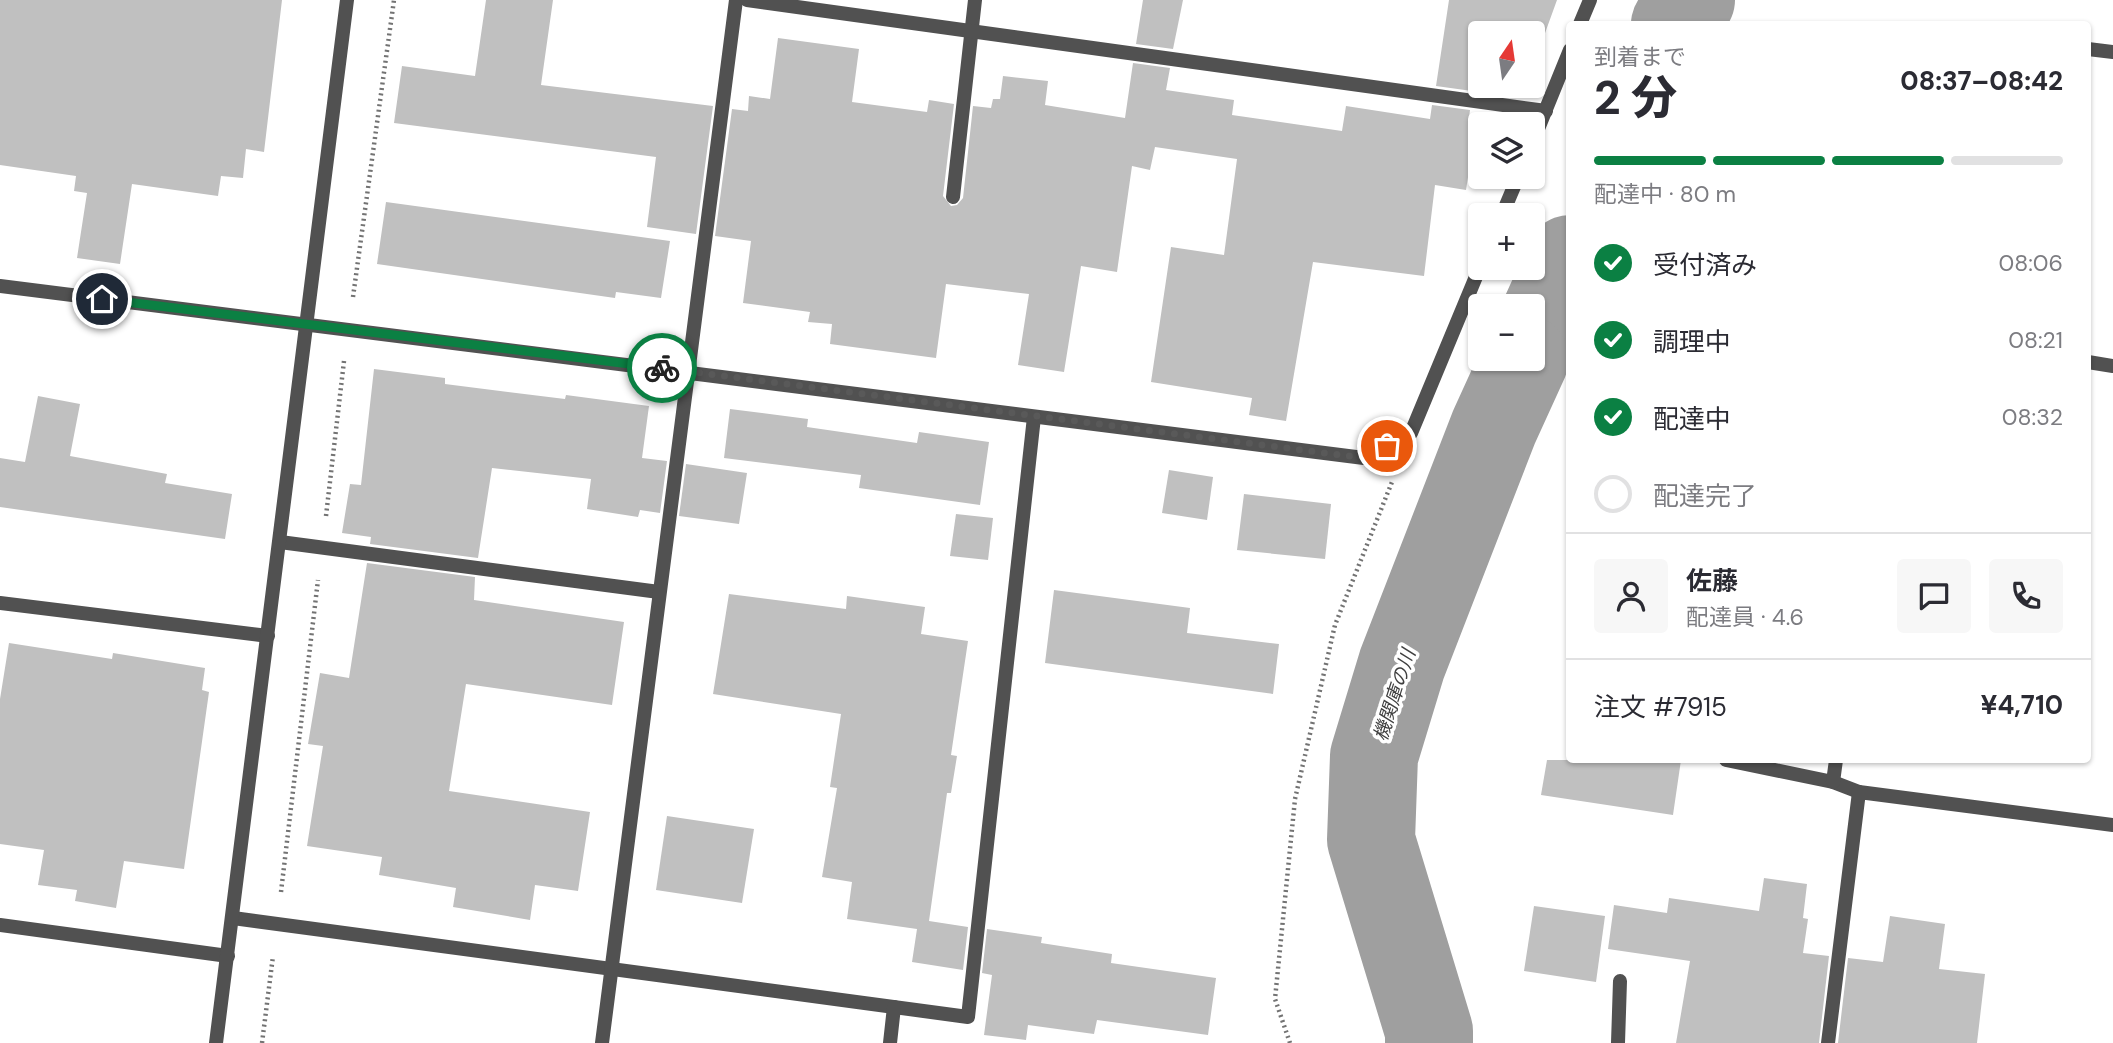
<!DOCTYPE html>
<html lang="ja">
<head>
<meta charset="utf-8">
<style>
  body { margin:0; font-family:"DM Sans","Noto Sans JP",sans-serif; background:#f7f7f7; color:#2b2b33; height:100vh; display:flex; flex-direction:column; font-size:26px; white-space:nowrap }
  * { box-sizing:border-box; margin:0 }
  p { font-size:23px; color:#7c7c81 }
  .icon { flex:none; width:38px; height:38px; fill:none; stroke:currentColor; stroke-width:2; stroke-linecap:round; stroke-linejoin:round }
  .map { position:relative; flex:1; overflow:hidden }
  .panel { position:absolute; left:1566px; top:21px; width:525px; height:742px; display:flex; flex-direction:column; background:#fff; border-radius:7px; box-shadow:0 2px 5px #0004 }
  .panel>* { flex:none }
  .needle { width:46px; rotate:13deg }
  .buttons { position:absolute; left:1468px; top:21px; display:grid; gap:14px }
  .buttons a { display:grid; place-items:center; width:77px; height:77px; border-radius:7px; background:#fff; box-shadow:0 2px 5px #0004; font-size:35px }
  .pin { position:absolute; display:grid; place-items:center; width:60px; height:60px; color:#fff; margin:-30px; border:4px solid #fff; border-radius:50%; box-shadow:0 2px 7px #0007 }
  .courier { position:absolute; display:grid; place-items:center; width:70px; height:70px; margin:-35px; border:5px solid #0b8043; border-radius:50%; background:#fff; color:#222; box-shadow:0 2px 9px #0007 }
  .summary em { font-style:normal; font-weight:800 }
  .summary div { display:flex; flex-direction:column-reverse }
  .summary { display:flex; align-items:center; justify-content:space-between; height:119px; padding:0 28px }
  h1 { font-size:46px; font-weight:800; line-height:52px }
  .bar { display:grid; grid-template-columns:repeat(4,1fr); gap:10px 7px; align-content:center; height:84px; padding:0 28px }
  .bar i { height:9px; border-radius:5px; background:#e1e1e2 }
  .bar .active { background:#0b8043 }
  .bar p { grid-column:span 4 }
  .line { display:flex; align-items:center; gap:18px; padding:0 28px; border-top:2px solid #e1e1e2 }
  .line div { flex:1 }
  .round { display:grid; place-items:center; flex:none; width:74px; height:74px; border-radius:7px; background:#f7f7f7 }
  ol { padding:0 28px; list-style:none }
  li { display:flex; align-items:center; gap:21px; height:77px }
  li p { margin-inline-start:auto }
  li .icon { padding:7px; border-radius:50%; background:#0b8043; color:#fff; stroke-width:4 }
  li:last-child { color:#7c7c81 }
  li i { width:38px; height:38px; border:4px solid #e1e1e2; border-radius:50% }
  .map>svg:first-child { display:block }
  .lines { fill:none; stroke-linecap:round; stroke-linejoin:round }
  .river { stroke:#9f9f9f; stroke-width:88 }
  .building { fill:#c0c0c0 }
  .path { stroke:#737373; stroke-width:4.5; stroke-dasharray:2 3.5; stroke-linecap:butt }
  .lane { stroke:#515151; stroke-width:14 }
  .street { stroke:#515151; stroke-width:14 }
  .done { stroke:#595959; stroke-width:7; stroke-dasharray:0 12.6 }
  .route { stroke:#0b8043; stroke-width:9 }
  .labels { text-anchor:middle; stroke-width:7; stroke-linejoin:round; paint-order:stroke }
  .water-label { font-size:19px; font-style:italic; fill:#404040; stroke:#fff }
</style>
</head>
<body>
<div class="map">
<svg width="2113" height="1043" viewBox="0 0 2113 1043">
  <rect width="100%" height="100%" fill="#fff"/>
  <g class="lines">
    <g class="river">
      <polyline points="1675,24 1691,0"/>
      <polyline points="1533,341 1570,259"/>
      <polyline points="1429,1043 1429,1031 1371,840 1374,756 1402,664 1494,427 1525,359"/>
    </g>
  </g>
  <g class="building">
    <polygon points="0,0 282,0 264,152 246,149 243,178 221,176 218,196 132,184 120,264 77,258 87,193 74,191 76,176 0,165"/>
    <polygon points="486,0 553,0 541,85 713,106 696,234 647,227 656,157 394,123 402,66 475,76"/>
    <polygon points="1143,0 1183,0 1173,49 1136,44"/>
    <polygon points="1449,0 1557,0 1536,58 1533,58 1533,33 1480,33 1472,91 1436,86"/>
    <polygon points="778,38 859,49 852,102 927,112 929,100 954,104 943,196 951,206 957,205 963,198 973,106 991,108 993,99 1000,99 1003,76 1048,81 1045,105 1125,118 1133,63 1170,68 1166,90 1234,100 1232,115 1342,131 1346,106 1430,119 1432,105 1470,110 1468,125 1476,126 1466,190 1435,185 1424,276 1313,262 1286,421 1249,415 1252,398 1151,382 1171,247 1224,255 1237,159 1155,147 1150,170 1132,166 1117,272 1081,266 1064,372 1018,365 1029,294 946,284 936,358 830,344 832,324 808,322 810,312 743,303 751,241 715,236 732,109 748,111 749,96 770,99"/>
    <polygon points="386,202 670,241 661,298 616,292 615,298 377,264"/>
    <polygon points="374,369 445,378 445,384 565,399 566,395 649,406 642,458 667,461 660,513 640,510 638,517 587,509 591,479 492,468 478,558 370,544 371,537 342,533 350,484 361,485"/>
    <polygon points="38,396 80,404 70,456 167,474 165,483 232,494 225,539 0,507 0,458 25,462"/>
    <polygon points="730,409 808,419 807,427 917,443 919,432 989,442 980,505 859,488 861,475 724,458"/>
    <polygon points="686,464 747,473 739,524 679,516"/>
    <polygon points="1169,470 1213,477 1207,520 1162,513"/>
    <polygon points="1244,494 1331,504 1325,559 1237,550"/>
    <polygon points="956,514 993,518 988,560 950,556"/>
    <polygon points="367,563 475,577 474,600 624,622 612,705 466,684 449,791 590,812 578,891 535,885 530,920 453,907 456,888 379,875 382,857 307,846 323,746 308,744 320,673 349,678"/>
    <polygon points="1054,590 1190,608 1187,633 1279,644 1273,694 1045,663"/>
    <polygon points="729,594 846,609 847,596 925,607 921,634 968,641 951,755 957,756 951,793 947,793 929,921 968,927 963,970 912,962 917,929 847,919 852,882 822,877 837,788 830,787 841,714 713,694"/>
    <polygon points="9,643 112,659 113,653 205,668 202,690 209,692 184,869 124,861 116,908 75,901 77,890 38,885 44,850 0,844 0,699"/>
    <polygon points="1547,760 1681,760 1673,815 1541,795"/>
    <polygon points="667,816 754,829 742,903 656,890"/>
    <polygon points="1764,878 1807,884 1803,918 1808,919 1803,953 1829,956 1819,1043 1676,1043 1690,961 1608,949 1614,905 1667,913 1669,898 1759,911"/>
    <polygon points="1534,906 1605,916 1596,982 1524,971"/>
    <polygon points="1890,916 1945,924 1939,969 1985,974 1977,1043 1838,1043 1848,958 1883,962"/>
    <polygon points="987,929 1042,937 1041,943 1112,954 1111,963 1216,978 1208,1035 1097,1020 1094,1034 1028,1025 1026,1040 984,1035 992,975 982,973"/>
  </g>
  <g class="lines">
    <g class="path">
      <polyline points="353,297 394,0"/>
      <polyline points="326,516 344,361"/>
      <polyline points="281,892 318,580"/>
      <polyline points="262,1043 273,956"/>
      <polyline points="1290,1043 1275,999 1295,799 1335,625 1392,482"/>
    </g>
    <g class="lane">
      <polyline points="953,197 975,0"/>
      <polyline points="280,542 659,592"/>
      <polyline points="1726,760 1833,782 1859,792"/>
      <polyline points="1833,782 1836,760"/>
      <polyline points="1618,1043 1620,981"/>
    </g>
    <g class="street">
      <polyline points="747,0 1546,111"/>
      <polyline points="1580,24 1590,0"/>
      <polyline points="2088,49 2113,52"/>
      <polyline points="1533,141 1570,50"/>
      <polyline points="1502,215 1518,177"/>
      <polyline points="0,286 1364,458 1411,433 1480,267"/>
      <polyline points="2088,362 2113,366"/>
      <polyline points="0,603 268,636"/>
      <polyline points="233,918 968,1017 1034,417"/>
      <polyline points="0,925 228,956"/>
      <polyline points="216,1043 347,0"/>
      <polyline points="602,1043 736,0"/>
      <polyline points="890,1043 894,1007"/>
      <polyline points="1828,1043 1859,792 2113,825"/>
    </g>
  </g>
  <g class="lines">
    <polyline class="done" points="662,368 1364,458 1387,446"/>
    <polyline class="route" points="102,299 662,368"/>
  </g>
  <g class="labels">
    <g class="water-label">
      <text transform="translate(1394 695) rotate(-72)" y="7">機関庫の川</text>
    </g>
  </g>
</svg>
<div class="buttons">
<a><svg class="needle" viewBox="-14 -14 28 28"><path d="M0-13l5 13h-10z" fill="#e53935"/><path d="M0 13l5-13h-10z" fill="#7c7c81"/></svg></a>
<a><svg class="icon" aria-label="layers" viewBox="0 0 24 24"><path d="M12 4l9 5-9 5-9-5zM3 14l9 5 9-5"/></svg></a>
<a>+</a>
<a>−</a>
</div>
<div class="pin" style="left:1387px;top:446px;background:#ea580c"><svg class="icon" aria-label="bag" viewBox="0 0 24 24"><path d="M5 8h14l-1 12H6zM9 8a3 3 0 0 1 6 0"/></svg></div>
<div class="pin" style="left:102px;top:299px;background:#1f2937"><svg class="icon" aria-label="home" viewBox="0 0 24 24"><path d="M3 11l9-7 9 7M6 9v11h12V9"/></svg></div>
<div class="courier" style="left:662px;top:368px"><svg class="icon" aria-label="bike" viewBox="0 0 24 24"><circle cx="6" cy="16" r="4"/><circle cx="18" cy="16" r="4"/><path d="M6 16l4-8h5l3 8M10 8l3 8H6M13 5h3"/></svg></div>
<section class="panel">
<div class="summary"><div><h1>2 分</h1><p>到着まで</p></div><em>08:37–08:42</em></div>
<div class="bar"><i class="active"></i><i class="active"></i><i class="active"></i><i></i><p>配達中 · 80 m</p></div>
<ol>
<li><svg class="icon" aria-label="check" viewBox="0 0 24 24"><path d="M5 12l5 5 9-10"/></svg>受付済み<p>08:06</p></li>
<li><svg class="icon" aria-label="check" viewBox="0 0 24 24"><path d="M5 12l5 5 9-10"/></svg>調理中<p>08:21</p></li>
<li><svg class="icon" aria-label="check" viewBox="0 0 24 24"><path d="M5 12l5 5 9-10"/></svg>配達中<p>08:32</p></li>
<li><i></i>配達完了</li>
</ol>
<div class="line" style="height:126px"><a class="round"><svg class="icon" aria-label="person" viewBox="0 0 24 24"><circle cx="12" cy="8" r="4"/><path d="M4 21q1-7 8-7t8 7"/></svg></a><div><b>佐藤</b><p>配達員 · 4.6</p></div><a class="round"><svg class="icon" aria-label="chat" viewBox="0 0 24 24"><path d="M4 5h16v11H9l-5 4z"/></svg></a><a class="round"><svg class="icon" aria-label="phone" viewBox="0 0 24 24"><path d="M5 4h4l2 5-3 2q2 4 5 5l2-3 5 2v4C11 20 4 13 5 4z"/></svg></a></div>
<div class="line" style="height:91px"><div>注文 #7915</div><b>¥4,710</b></div>
</section>
</div>
</body>
</html>
